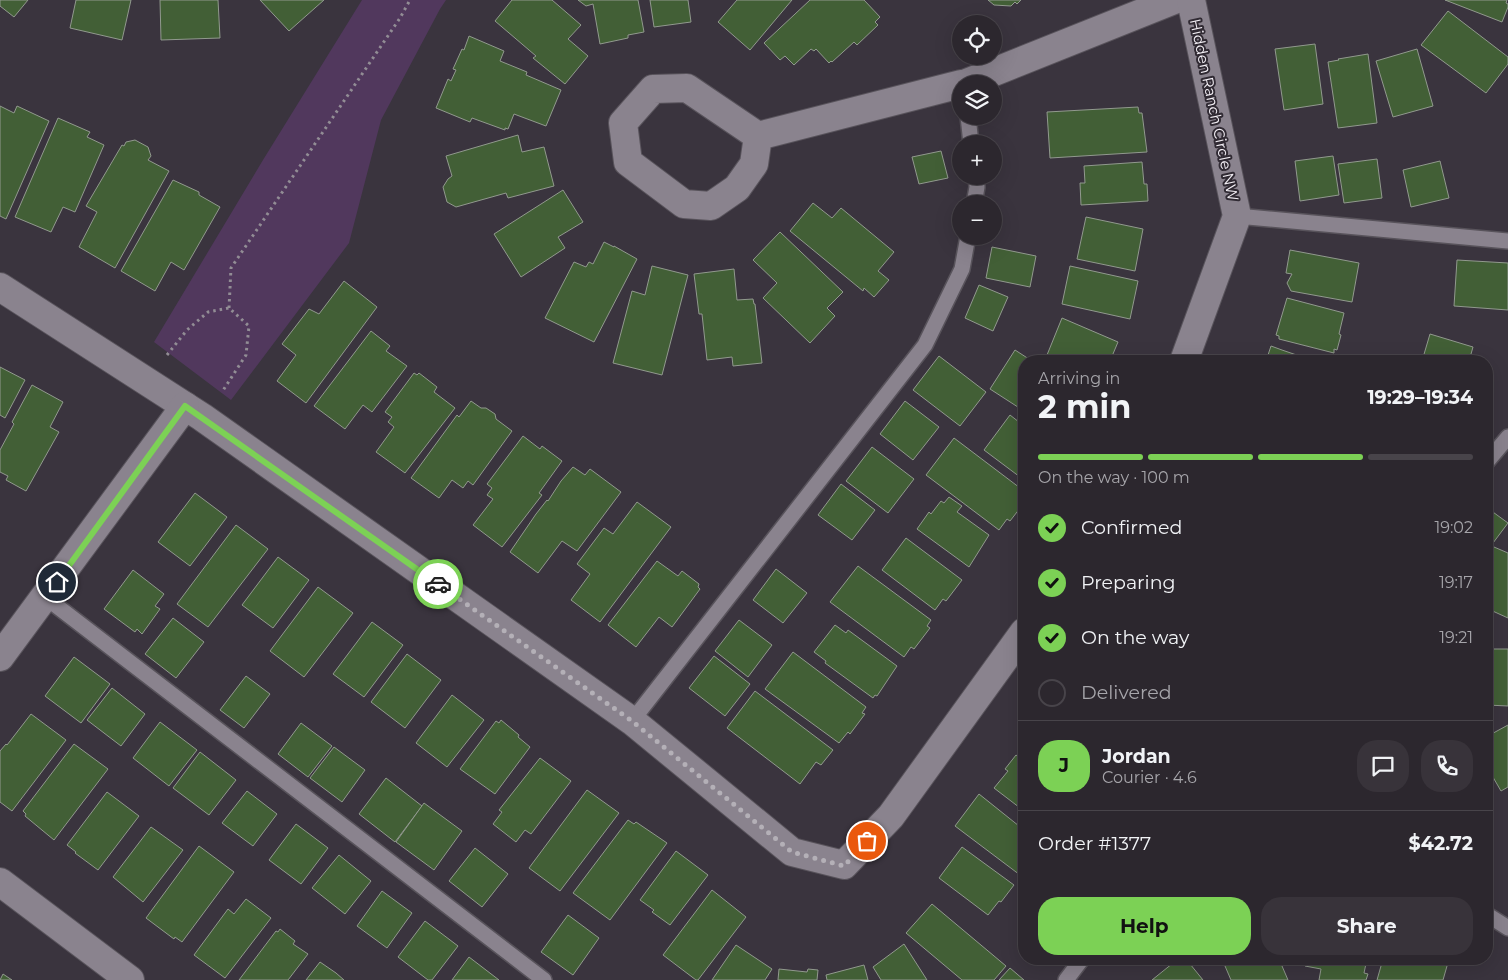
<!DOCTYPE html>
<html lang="en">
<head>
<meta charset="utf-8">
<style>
  body { margin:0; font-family:Montserrat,sans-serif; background:#38333a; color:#f1f3f6; height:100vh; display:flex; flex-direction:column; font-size:19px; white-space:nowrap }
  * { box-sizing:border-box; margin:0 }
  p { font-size:16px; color:#a6a5aa }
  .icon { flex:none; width:28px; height:28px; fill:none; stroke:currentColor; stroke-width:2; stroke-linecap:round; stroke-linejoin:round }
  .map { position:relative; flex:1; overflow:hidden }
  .panel { position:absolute; left:1018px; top:355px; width:475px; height:610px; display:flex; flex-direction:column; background:#2c272e; border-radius:20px; box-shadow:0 5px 20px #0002,0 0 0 1px #48444a }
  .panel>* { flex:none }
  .fabs { position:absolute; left:952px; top:15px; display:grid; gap:10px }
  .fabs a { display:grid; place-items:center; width:50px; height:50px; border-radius:50%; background:#2c272e; box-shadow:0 5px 20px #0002,0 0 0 1px #48444a; font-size:25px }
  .pin { position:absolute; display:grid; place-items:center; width:42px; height:42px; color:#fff; margin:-21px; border:2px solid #fff; border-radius:50%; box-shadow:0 1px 5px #0007 }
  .courier { position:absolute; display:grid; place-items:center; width:50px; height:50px; margin:-25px; border:4px solid #7cd155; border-radius:50%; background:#fff; color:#222; box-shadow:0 1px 6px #0007 }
  .head em { font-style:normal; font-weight:700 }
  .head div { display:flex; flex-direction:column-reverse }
  .head { display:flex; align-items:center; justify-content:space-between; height:85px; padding:0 20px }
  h1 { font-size:32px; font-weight:700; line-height:38px }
  .bar { display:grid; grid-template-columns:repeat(4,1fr); gap:8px 5px; align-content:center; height:60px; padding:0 20px }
  .bar i { height:6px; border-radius:4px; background:#48444a }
  .bar .on { background:#7cd155 }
  .bar p { grid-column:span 4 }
  .line { display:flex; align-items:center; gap:12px; padding:0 20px; border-top:1px solid #48444a }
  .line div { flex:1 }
  .round { display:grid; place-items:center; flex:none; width:52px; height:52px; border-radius:20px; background:#38333a }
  ol { padding:0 20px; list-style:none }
  li { display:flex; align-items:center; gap:15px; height:55px }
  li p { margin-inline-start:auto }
  li .icon { padding:5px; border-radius:50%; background:#7cd155; color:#111; stroke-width:4 }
  li:last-child { color:#a6a5aa }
  li i { width:28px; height:28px; border:2px solid #48444a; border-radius:50% }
  .button { display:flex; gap:10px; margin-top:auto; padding:10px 20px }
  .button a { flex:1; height:58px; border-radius:20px; background:#7cd155; color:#111; font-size:20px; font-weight:700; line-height:58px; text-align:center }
  .button a+a { background:#38333a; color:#f1f3f6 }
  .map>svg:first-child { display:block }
  .green { fill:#51385d }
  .building { fill:#425f36; stroke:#91998e }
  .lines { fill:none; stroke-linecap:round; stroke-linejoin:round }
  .lane-casing { stroke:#58535b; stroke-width:18 }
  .street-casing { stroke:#58535b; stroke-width:30 }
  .path { stroke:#928d95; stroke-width:3; stroke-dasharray:2.5 4; stroke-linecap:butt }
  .lane { stroke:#8a838e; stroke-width:15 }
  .street { stroke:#8a838e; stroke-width:28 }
  .done { stroke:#b4b0b7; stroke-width:5; stroke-dasharray:0 9 }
  .route { stroke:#7cd155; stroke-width:6 }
  .labels { text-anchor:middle; stroke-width:4; stroke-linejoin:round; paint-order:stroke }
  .street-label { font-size:15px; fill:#f6f2f8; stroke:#302a33 }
</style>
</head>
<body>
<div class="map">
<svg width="1508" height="980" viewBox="0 0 1508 980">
  <rect width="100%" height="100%" fill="#3a343e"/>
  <polygon class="green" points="362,0 446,0 440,9 381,120 349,243 231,400 154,342 263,160"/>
  <g class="building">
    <polygon points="0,0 28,0 14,17 0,6"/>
    <polygon points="76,0 131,0 122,40 70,28"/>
    <polygon points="160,0 218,0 220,38 161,40"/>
    <polygon points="260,0 324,0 289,31"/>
    <polygon points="512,0 552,0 581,25 568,39 588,56 565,84 533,58 536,56 495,21"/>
    <polygon points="578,0 638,0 644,32 628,35 628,38 600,44 593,4 586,6"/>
    <polygon points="650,0 688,0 691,22 654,27"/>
    <polygon points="737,0 792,0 750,50 718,22"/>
    <polygon points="810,0 864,0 880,17 875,22 878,25 857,45 854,42 832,62 831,61 829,63 816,49 814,51 811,49 794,65 785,56 780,60 764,43"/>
    <polygon points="988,0 1021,0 1017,4 1015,2 1011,6 994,5"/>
    <polygon points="1445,0 1507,0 1506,3 1508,4 1508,7 1502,22"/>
    <polygon points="1448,11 1508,57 1508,64 1486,93 1421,45"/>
    <polygon points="469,36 504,51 500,61 527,72 526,75 561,90 546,126 514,114 508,129 505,128 505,130 472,118 470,122 436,108 448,79 451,81 456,70 453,69 462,49 464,50"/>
    <polygon points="1315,44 1323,104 1284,110 1275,49"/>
    <polygon points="1417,49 1433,106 1393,117 1376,61"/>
    <polygon points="1368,54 1377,123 1338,128 1328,62 1339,60 1338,59"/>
    <polygon points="0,106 14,113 17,106 49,121 6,219 0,216"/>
    <polygon points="1138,107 1139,113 1142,113 1147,152 1050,158 1047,112"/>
    <polygon points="58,118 90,132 87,137 104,145 75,212 63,207 51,232 15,217"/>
    <polygon points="518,135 522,152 544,147 554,186 508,198 506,193 456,207 447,202 443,187 448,179 452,176 446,156"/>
    <polygon points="135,140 148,147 151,156 148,160 169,171 115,268 79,247 97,212 86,206 122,145 124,146 126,142"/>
    <polygon points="941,151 948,178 919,184 912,157"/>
    <polygon points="1333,156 1339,195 1300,201 1295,161"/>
    <polygon points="1377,159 1382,198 1344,203 1338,164"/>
    <polygon points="1440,161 1449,198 1411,207 1403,170"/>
    <polygon points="1142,162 1144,184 1147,184 1148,201 1081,205 1080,183 1085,183 1084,166"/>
    <polygon points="173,180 199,192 199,195 220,207 184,270 171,262 155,291 121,271"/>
    <polygon points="563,190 583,222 558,237 565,248 521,277 494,234"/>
    <polygon points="813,203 832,218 841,208 894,252 878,271 889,280 874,297 864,288 863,291 790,231"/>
    <polygon points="1086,217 1143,229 1135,271 1077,259"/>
    <polygon points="780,232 843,292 827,308 835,316 810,343 763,298 777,283 753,260"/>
    <polygon points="604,242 614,247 614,246 637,259 594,342 545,318 574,262 586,267 589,262 593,264"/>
    <polygon points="992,247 1036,256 1030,287 986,278"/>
    <polygon points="1290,250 1359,263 1352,302 1291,291 1287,283 1292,274 1286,273"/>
    <polygon points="1457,260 1508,263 1508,310 1454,306"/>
    <polygon points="652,266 688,275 662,375 613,363 632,291 645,295"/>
    <polygon points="1070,266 1138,281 1130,319 1062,304"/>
    <polygon points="734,269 737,300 753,299 754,304 755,304 762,363 733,366 732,357 707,360 702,314 699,314 694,274"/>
    <polygon points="344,281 377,307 306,403 277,381 296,355 282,344 309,309 319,314"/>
    <polygon points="979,285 1008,297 993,331 965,318"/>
    <polygon points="1287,298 1344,313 1339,334 1341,335 1337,350 1334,349 1334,353 1279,339 1279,336 1276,335"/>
    <polygon points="1062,318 1118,342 1110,361 1062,361 1047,355"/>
    <polygon points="371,331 390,346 386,351 407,366 372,412 363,405 345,429 314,406"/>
    <polygon points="1430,334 1473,347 1469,361 1422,361"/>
    <polygon points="1271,346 1282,350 1314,361 1266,361"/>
    <polygon points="1015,350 1032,361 1024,361 1024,411 990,389"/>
    <polygon points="939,356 986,392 960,426 913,390"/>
    <polygon points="0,367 25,380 5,418 0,415"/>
    <polygon points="414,373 417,375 419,373 437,387 434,392 455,408 405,473 376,452 394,427 388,422 392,417 385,412"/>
    <polygon points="32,385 63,402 50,427 59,432 26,491 6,480 8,476 0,472 0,450 14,424 12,422"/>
    <polygon points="471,401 481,408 486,408 495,414 496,419 512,431 473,485 468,481 463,488 452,480 439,498 411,478 457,415 459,417"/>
    <polygon points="905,401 939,427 913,460 880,434"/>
    <polygon points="1010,415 1024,426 1024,480 984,450"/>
    <polygon points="523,436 540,449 542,446 562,461 539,493 542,495 502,547 473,525 493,499 487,495 492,488 487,484"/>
    <polygon points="954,438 1024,491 1024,497 1021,500 1024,503 1010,521 1007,519 999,530 926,475"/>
    <polygon points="872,447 914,479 888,513 846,481"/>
    <polygon points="573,467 585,475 590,469 621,492 577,551 562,541 538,573 510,552 536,514 547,500 548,501 561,481"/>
    <polygon points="841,484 875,510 852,540 818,515"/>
    <polygon points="195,493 227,517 190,566 158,542"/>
    <polygon points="949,497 962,506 957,512 989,535 969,567 917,529 929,512 931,514 941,501 944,503"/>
    <polygon points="637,502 671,527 600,622 571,600 590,574 577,564 604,528 613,534"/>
    <polygon points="1486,507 1508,523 1493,543 1486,538"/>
    <polygon points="236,525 268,549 208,627 177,604"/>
    <polygon points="906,538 962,580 946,601 943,599 935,610 882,570"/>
    <polygon points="1487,544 1508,553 1508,618 1486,608"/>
    <polygon points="278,557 309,580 273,628 242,605"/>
    <polygon points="657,561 678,576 682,571 699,584 698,587 700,589 672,627 659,617 636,647 608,625"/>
    <polygon points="858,566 931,620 927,626 930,628 914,649 911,647 904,657 830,602"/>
    <polygon points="776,569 807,593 783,623 753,600"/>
    <polygon points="133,570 164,594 155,606 160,609 142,634 137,629 135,632 104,609"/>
    <polygon points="318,587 353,613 304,677 270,651"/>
    <polygon points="173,618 204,642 176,678 145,654"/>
    <polygon points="739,620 772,645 748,677 715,651"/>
    <polygon points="372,622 403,645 364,697 333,674"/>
    <polygon points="835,625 846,633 848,630 897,666 877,696 875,695 873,698 825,663 826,661 814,652"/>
    <polygon points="1486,649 1508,649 1508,706 1487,705 1486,707"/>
    <polygon points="793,652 866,707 862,713 865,714 850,734 848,732 839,743 765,689"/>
    <polygon points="407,654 441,680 405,728 371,702"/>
    <polygon points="714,656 750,684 725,716 689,688"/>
    <polygon points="74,657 110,684 81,723 45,696"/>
    <polygon points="246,676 270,694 244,728 220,710"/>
    <polygon points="112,688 145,714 121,746 87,720"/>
    <polygon points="755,691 833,750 821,765 816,762 800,784 727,728"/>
    <polygon points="452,695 484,720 447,767 416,743"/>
    <polygon points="31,714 66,740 12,811 0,802 0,751 6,744 7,745"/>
    <polygon points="501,720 519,735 518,737 530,747 495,794 460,769 496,721 499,723"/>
    <polygon points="160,722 197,750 169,786 133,758"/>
    <polygon points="301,723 332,746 308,777 278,754"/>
    <polygon points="1508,725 1508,787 1501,791 1490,772 1486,771 1486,737"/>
    <polygon points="74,744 108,769 54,840 25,816 26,814 23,811"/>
    <polygon points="334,747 365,770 342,802 310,778"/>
    <polygon points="200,752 236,780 209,815 173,788"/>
    <polygon points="1016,755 1024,761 1024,811 994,788 1008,771 1005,769"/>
    <polygon points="540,758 571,781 531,834 525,830 516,842 493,824 502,812 499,810"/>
    <polygon points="386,778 422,806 395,842 359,814"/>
    <polygon points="587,790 619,813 560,891 529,868"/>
    <polygon points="247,791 277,814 253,846 222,823"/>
    <polygon points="107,792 139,816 98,870 75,853 76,852 67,845"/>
    <polygon points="979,794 1024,830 1024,878 955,826"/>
    <polygon points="424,803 462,831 434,870 396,842"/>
    <polygon points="628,820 634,824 636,822 667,843 610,920 573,893"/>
    <polygon points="296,824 328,848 301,884 269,860"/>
    <polygon points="151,827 183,850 143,902 113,877"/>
    <polygon points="199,846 234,872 182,942 175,937 174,939 146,918"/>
    <polygon points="962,847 1014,885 1001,902 999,901 988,915 939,878"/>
    <polygon points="475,848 508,874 482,907 449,881"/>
    <polygon points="676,851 708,875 670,925 652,912 654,910 640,900"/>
    <polygon points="339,855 371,881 345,914 312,888"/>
    <polygon points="712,890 746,917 698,980 696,980 663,955"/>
    <polygon points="382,891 412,913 387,948 357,926"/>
    <polygon points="246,899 271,918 225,978 194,955 228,909 234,914"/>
    <polygon points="932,904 1006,966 994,980 962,980 906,933"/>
    <polygon points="568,915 599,938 573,975 541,952"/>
    <polygon points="425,921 458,946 432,980 428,980 398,957"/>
    <polygon points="280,929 295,941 293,944 308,954 288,980 239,980 276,931 278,932"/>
    <polygon points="904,944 927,980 881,980 873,967"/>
    <polygon points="736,945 772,969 765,980 712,980"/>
    <polygon points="469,957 499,980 452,980"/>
    <polygon points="1178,959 1186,959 1203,980 1152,980"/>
    <polygon points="1222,959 1279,959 1288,980 1231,980"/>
    <polygon points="1306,959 1367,959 1364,973 1368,974 1366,980 1319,980 1321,969 1305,966"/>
    <polygon points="1383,959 1449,959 1443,980 1377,980"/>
    <polygon points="320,962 336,973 344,980 306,980"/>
    <polygon points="864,965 868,980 827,980 826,975"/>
    <polygon points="1010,968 1024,980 999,980"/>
    <polygon points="779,969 807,972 808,969 818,970 817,980 778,980"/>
    <polygon points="3,974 12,980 0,980"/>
  </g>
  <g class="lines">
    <defs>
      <g id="lane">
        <polyline points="968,116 971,144"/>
        <polyline points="974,204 977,187 976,176"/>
        <polyline points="1237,216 1508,241"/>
        <polyline points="1486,463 1508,437"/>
        <polyline points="45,597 544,980"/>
        <polyline points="632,721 925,345 962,269 968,236"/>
        <polyline points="1486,914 1508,928"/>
        <polyline points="1066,980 1082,959"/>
      </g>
      <g id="street">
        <polyline points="964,84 1174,0"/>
        <polyline points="758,136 754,164 737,188 711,206 684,204 628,162 623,123 653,89 687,88 758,136 961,84"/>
        <polyline points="0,287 202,417 632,721 792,852 844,865 891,816 1024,632"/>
        <polyline points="1184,361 1237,216 1191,0"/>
        <polyline points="0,657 185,406"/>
        <polyline points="0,882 130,980"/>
      </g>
    </defs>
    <use href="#lane" class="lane-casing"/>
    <use href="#street" class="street-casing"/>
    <g class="path">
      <polyline points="229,308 231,268 400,18 410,0"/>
      <polyline points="167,355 187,330 208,312 229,308 249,326 246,355 222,392"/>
    </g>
    <use href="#lane" class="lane"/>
    <use href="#street" class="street"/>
  </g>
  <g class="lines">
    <polyline class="done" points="438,584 632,721 792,852 844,866 867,841"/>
    <polyline class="route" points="57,582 185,406 438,584"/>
  </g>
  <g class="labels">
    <g class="street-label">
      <text transform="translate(1214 110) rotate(78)" y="5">Hidden Ranch Circle NW</text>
    </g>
  </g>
</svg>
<div class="fabs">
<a><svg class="icon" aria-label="locate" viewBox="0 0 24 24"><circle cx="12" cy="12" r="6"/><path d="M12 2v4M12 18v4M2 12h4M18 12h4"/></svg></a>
<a><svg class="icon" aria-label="layers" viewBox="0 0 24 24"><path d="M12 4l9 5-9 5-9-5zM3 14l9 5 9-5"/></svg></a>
<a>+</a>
<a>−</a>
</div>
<div class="pin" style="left:867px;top:841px;background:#ea580c"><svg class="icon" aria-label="bag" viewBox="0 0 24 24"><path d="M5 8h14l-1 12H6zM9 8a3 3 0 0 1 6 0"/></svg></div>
<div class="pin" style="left:57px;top:582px;background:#1f2937"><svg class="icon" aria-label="home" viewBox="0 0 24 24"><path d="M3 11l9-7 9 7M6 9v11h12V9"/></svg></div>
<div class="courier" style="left:438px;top:584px"><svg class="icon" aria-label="car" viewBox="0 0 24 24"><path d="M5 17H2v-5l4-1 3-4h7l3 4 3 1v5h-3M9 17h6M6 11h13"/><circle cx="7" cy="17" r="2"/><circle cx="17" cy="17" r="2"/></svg></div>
<section class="panel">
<div class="head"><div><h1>2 min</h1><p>Arriving in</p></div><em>19:29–19:34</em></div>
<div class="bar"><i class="on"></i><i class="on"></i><i class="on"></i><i></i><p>On the way · 100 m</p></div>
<ol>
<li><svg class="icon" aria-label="check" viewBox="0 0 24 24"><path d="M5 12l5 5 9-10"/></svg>Confirmed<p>19:02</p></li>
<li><svg class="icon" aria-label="check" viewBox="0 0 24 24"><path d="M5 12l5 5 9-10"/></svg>Preparing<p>19:17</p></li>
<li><svg class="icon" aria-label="check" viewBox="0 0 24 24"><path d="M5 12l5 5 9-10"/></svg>On the way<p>19:21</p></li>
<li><i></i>Delivered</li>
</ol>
<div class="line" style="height:90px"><b class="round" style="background:#7cd155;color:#111">J</b><div><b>Jordan</b><p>Courier · 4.6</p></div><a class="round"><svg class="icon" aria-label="chat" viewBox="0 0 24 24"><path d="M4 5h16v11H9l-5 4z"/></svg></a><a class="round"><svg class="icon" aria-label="phone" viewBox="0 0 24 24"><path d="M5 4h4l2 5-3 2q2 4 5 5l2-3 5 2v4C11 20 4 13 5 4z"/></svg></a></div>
<div class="line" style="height:65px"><div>Order #1377</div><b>$42.72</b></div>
<div class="button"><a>Help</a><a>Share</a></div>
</section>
</div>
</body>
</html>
